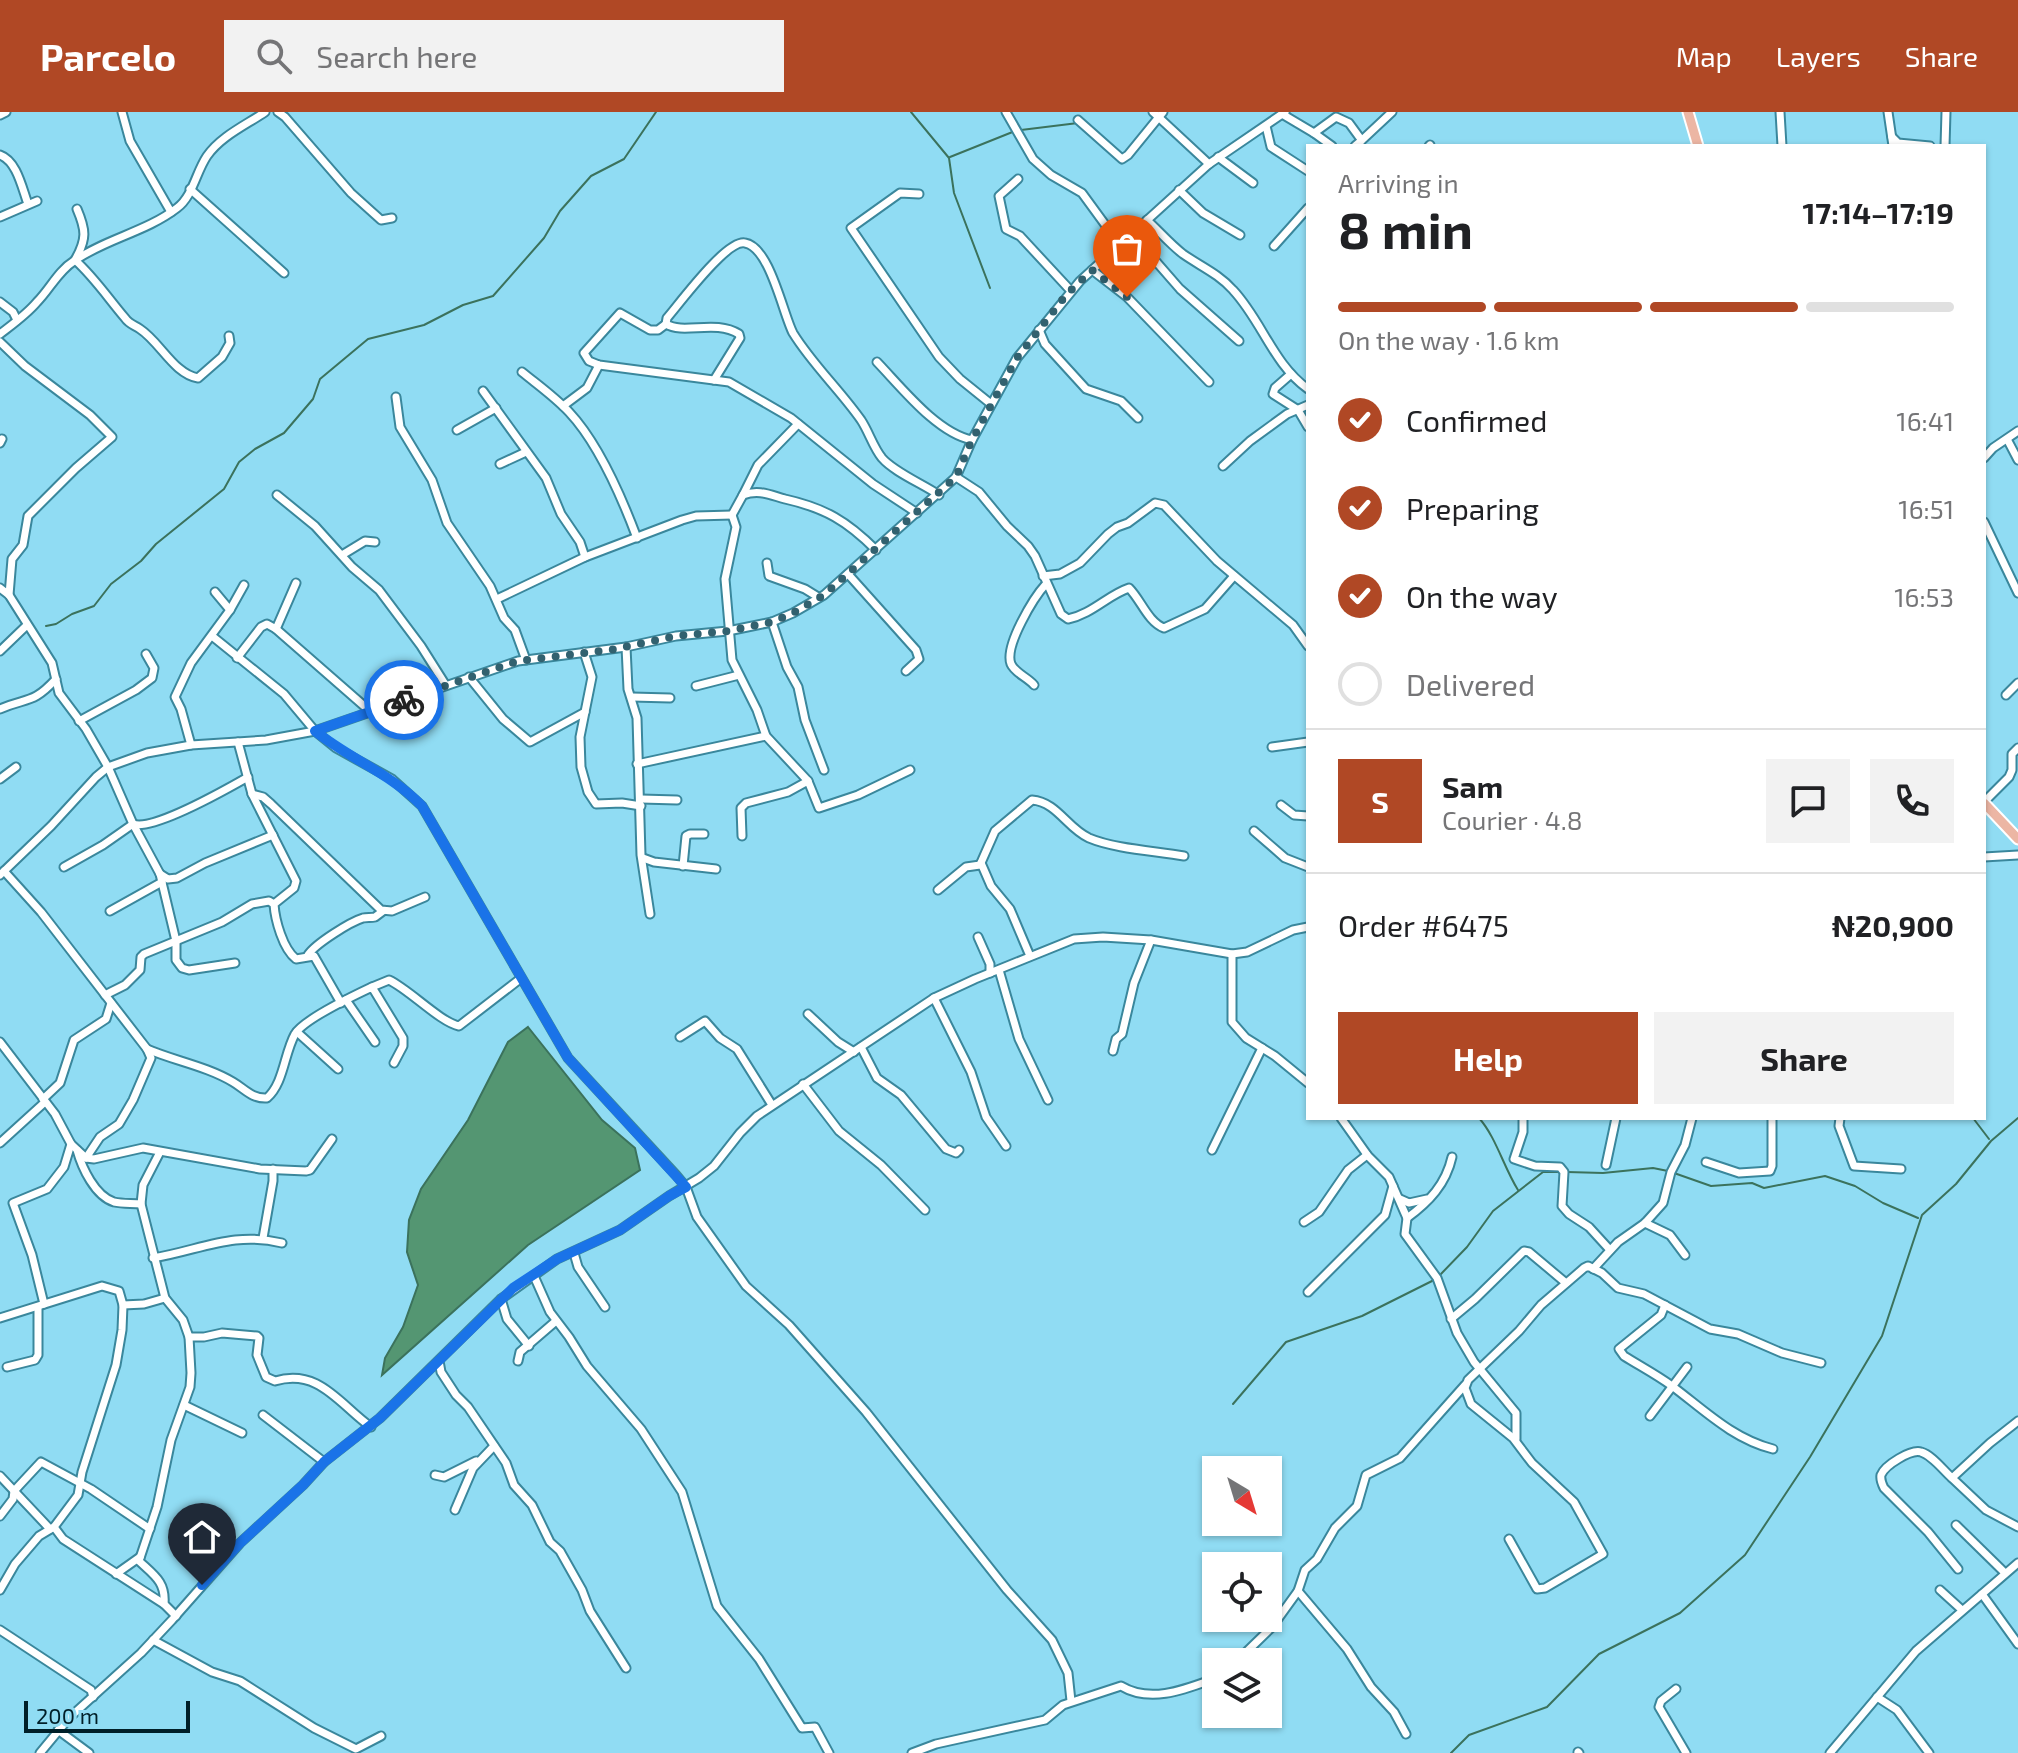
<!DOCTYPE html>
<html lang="en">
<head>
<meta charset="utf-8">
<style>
  body { margin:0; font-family:"Exo 2",sans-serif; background:#f2f2f2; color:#202124; height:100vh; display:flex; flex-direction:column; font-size:30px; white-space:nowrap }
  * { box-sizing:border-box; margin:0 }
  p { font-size:26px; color:#757577 }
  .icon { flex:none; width:44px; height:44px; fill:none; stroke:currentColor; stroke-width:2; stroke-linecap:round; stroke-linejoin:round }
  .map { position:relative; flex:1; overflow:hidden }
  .panel { position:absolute; left:1306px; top:32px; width:680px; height:976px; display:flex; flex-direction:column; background:#fff; border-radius:0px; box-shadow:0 2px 6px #0004 }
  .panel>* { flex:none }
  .needle { width:52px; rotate:142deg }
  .tools { position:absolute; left:1202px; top:1344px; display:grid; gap:16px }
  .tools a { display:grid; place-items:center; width:80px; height:80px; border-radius:0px; background:#fff; box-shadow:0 2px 6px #0004; font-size:40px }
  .scale { position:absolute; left:24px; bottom:20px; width:166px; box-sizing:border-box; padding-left:8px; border:4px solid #001f28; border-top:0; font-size:22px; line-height:28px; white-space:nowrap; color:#001f28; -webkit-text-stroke:6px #90dcf3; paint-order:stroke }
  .pin { position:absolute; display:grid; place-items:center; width:68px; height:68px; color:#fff; margin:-82px -34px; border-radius:50% 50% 50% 0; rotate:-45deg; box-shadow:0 0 8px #0007 }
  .pin .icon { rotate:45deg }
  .courier { position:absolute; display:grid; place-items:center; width:80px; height:80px; margin:-40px; border:6px solid #1a73e8; border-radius:50%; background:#fff; color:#222; box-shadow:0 2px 10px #0007 }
  .overview em { font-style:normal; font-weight:700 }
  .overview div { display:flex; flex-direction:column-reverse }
  .overview { display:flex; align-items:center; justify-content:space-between; height:136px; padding:0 32px }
  h1 { font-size:52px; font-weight:700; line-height:60px }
  .bar { display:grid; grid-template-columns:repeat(4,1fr); gap:12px 8px; align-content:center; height:96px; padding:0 32px }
  .bar i { height:10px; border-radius:6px; background:#e0e0e0 }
  .bar .selected { background:#b04825 }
  .bar p { grid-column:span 4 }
  .line { display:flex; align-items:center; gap:20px; padding:0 32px; border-top:2px solid #e0e0e0 }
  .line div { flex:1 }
  .round { display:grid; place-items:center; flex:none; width:84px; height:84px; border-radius:0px; background:#f2f2f2 }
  ol { padding:0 32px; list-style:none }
  li { display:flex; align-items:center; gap:24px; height:88px }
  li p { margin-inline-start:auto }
  li .icon { padding:8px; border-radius:50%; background:#b04825; color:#fff; stroke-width:4 }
  li:last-child { color:#757577 }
  li i { width:44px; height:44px; border:4px solid #e0e0e0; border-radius:50% }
  .cta { display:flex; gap:16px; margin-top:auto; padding:16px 32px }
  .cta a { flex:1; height:92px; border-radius:0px; background:#b04825; color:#fff; font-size:32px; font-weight:700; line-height:92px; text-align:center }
  .cta a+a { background:#f2f2f2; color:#202124 }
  header { display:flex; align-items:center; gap:48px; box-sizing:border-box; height:112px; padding:0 40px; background:#b04825; color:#fff }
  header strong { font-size:38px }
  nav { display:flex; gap:44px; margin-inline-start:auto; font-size:28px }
  .search { width:560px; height:72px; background:#f2f2f2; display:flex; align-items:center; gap:20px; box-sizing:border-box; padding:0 28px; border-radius:0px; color:#757577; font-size:30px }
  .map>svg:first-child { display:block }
  .water { fill:#549672; stroke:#3b725c; stroke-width:2 }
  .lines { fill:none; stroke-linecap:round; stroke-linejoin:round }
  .stream { stroke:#3b725c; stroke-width:2 }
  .minor-casing { stroke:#3a879c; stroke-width:11 }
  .major-casing { stroke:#fff; stroke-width:13 }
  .minor { stroke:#fff; stroke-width:7 }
  .major { stroke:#ecb6a4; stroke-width:9 }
  .done { stroke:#32616f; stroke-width:8; stroke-dasharray:0 14.4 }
  .route { stroke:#1a73e8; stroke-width:10 }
</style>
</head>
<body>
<header>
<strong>Parcelo</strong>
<div class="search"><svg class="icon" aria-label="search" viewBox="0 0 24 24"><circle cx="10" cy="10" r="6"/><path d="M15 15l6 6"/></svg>Search here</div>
<nav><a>Map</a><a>Layers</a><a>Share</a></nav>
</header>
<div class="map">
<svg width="2018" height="1641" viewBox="0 0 2018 1641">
  <rect width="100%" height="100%" fill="#90dcf3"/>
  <polygon class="water" points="528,915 602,1008 635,1036 640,1058 528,1133 382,1263 385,1246 403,1215 418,1173 407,1140 409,1108 421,1077 468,1008 508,930"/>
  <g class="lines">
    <g class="stream">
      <polyline points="911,0 949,46 954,81 990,176"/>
      <polyline points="1021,18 1078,11"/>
      <polyline points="950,45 1015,19"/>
      <polyline points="46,514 56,512 72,502 94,494 111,472 141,449 156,432 224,377 239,350 255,337 284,321 313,287 320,267 368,227 424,213 463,193 493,184 544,126 560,99 591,64 624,47 656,0"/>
      <path d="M1479,1006C1496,1025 1504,1056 1518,1078"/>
      <polyline points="1973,1006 1989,1027"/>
      <polyline points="1567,1060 1603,1061 1653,1056 1668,1059"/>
      <polyline points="1674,1061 1711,1074 1752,1071 1764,1076 1825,1064 1855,1074 1883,1091 1918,1106"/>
      <polyline points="1439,1164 1467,1135 1493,1099 1543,1060 1561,1060"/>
      <polyline points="1233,1292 1286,1230 1362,1204 1434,1168"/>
      <polyline points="1451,1641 1469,1623 1547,1595 1599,1542 1680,1501 1745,1443 1810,1345 1882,1224 1922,1103 1956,1072 1991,1029 2018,1006"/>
    </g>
    <defs>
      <g id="minor">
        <polyline points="122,0 130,29 171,100"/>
        <polyline points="278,0 285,5 351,81 381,108 392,106"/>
        <polyline points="1006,0 1033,47 1051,63 1082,81 1120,133"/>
        <polyline points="1153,0 1209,52"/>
        <polyline points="1780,0 1782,34"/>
        <polyline points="1888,0 1893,34"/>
        <polyline points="1282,2 1314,21 1336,5 1349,11 1360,26 1361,29 1355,34"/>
        <polyline points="0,3 6,0"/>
        <polyline points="1078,8 1122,47 1128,43 1163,0"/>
        <polyline points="1266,14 1271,35 1308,59"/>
        <polyline points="1314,21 1332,34"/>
        <polyline points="1892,25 1898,31 1930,34"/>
        <polyline points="1361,29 1392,0"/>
        <polyline points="1429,34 1430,33"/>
        <polyline points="1945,34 1946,0"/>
        <path d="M0,43C17,49 22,76 28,92"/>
        <polyline points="1218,45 1253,71"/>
        <polyline points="1018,67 999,84 1006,117 1020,124 1071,179"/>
        <polyline points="190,77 284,161"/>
        <polyline points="1179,78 1203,101 1240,123"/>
        <polyline points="919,82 900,81 851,116 939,245 960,267 991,292"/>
        <path d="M77,97C86,118 87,127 75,148C94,165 108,186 125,206C129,212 134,213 140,217C160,230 174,262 198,266L222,245L230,231L229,224"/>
        <polyline points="0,105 37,89"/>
        <path d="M1147,108C1159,119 1170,132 1183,142C1200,154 1219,162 1233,178C1262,209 1273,252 1308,277"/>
        <polyline points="1132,122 1180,177 1239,229"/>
        <polyline points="1274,134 1308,96"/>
        <polyline points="1092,158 1127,185 1209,270"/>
        <polyline points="0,190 13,200 17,208"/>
        <polyline points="666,212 658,218 650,218 620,201 584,241 589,249 599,253 729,270 791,306 873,372 917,401"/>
        <polyline points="1039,218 1045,232 1086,277 1121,289 1138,306"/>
        <path d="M0,222C13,212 27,202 37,190C50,177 58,159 74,149C105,127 146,120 177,96C193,84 196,60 207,44C221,24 246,13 265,0"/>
        <polyline points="0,230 25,254 90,303 112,325 76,356 28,404 23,433 12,447 9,483"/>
        <path d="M877,250C902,276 937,321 972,328"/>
        <path d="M522,260C538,273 555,285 569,300C599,332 622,386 637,426"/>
        <polyline points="1291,262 1275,276 1273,282 1298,298 1308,315"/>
        <path d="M714,268L740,226L739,222C715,207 684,223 666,212L667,206C680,191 727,127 745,131C770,135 783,202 793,221C812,252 840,278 861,308C869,320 873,335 882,346C894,360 923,372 939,383"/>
        <polyline points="483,279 546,366 561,402 580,430 585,445"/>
        <polyline points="396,285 400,315 432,368 447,411 490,474 504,506 515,518 526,548"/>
        <polyline points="563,294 587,276 599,253"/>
        <polyline points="457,318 496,296"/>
        <polyline points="2007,327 2018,348"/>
        <polyline points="0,331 2,327"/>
        <polyline points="1984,346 1993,336 2018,319"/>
        <polyline points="500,352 526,340"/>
        <polyline points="1223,354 1250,329 1287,302 1308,293"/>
        <path d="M956,365L979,380L1007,414L1028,434L1035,444L1061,502L1068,507C1092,502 1108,483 1129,476C1141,488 1148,510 1164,516L1205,497L1234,464"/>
        <polyline points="277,383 315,414 352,455 379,478 421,534 445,572"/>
        <polyline points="743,383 758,353 798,312"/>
        <polyline points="732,403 736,415 725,467 732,548 757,598 766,624 808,669"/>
        <path d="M732,403L743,383C759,377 770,383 785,387C825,396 847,409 876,438"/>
        <polyline points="1984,410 2018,481"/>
        <polyline points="342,443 365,429 375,430"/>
        <polyline points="767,451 769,464 805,477 818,485"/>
        <polyline points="848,462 916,538 919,547 906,559"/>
        <polyline points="1043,464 1060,462 1080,451 1108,422 1117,415 1128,411 1155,391 1164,393 1217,449 1293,513 1308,534"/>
        <polyline points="0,476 9,483 52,551 59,581 86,617 108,655 133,712 160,762 176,829 176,848 182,856 189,858 235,851"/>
        <polyline points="215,480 230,498"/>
        <polyline points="497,487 585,445 682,408 696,404 732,403"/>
        <polyline points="772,510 787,555 798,575 805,608 824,658"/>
        <polyline points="276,517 371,600"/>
        <polyline points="212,524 284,582 315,619 336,636 392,667 422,694 568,946 676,1063 686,1075 697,1105 746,1174 789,1213 866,1300 1007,1478 1052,1528 1068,1561 1071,1589"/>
        <polyline points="626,535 628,577 637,606 641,743 650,802"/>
        <polyline points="0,539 26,514"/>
        <polyline points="584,540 592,565 580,625 581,655 588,680 596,692 622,691 641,694"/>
        <polyline points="237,546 261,515 267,512 276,517 296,471"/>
        <polyline points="469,565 503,607 530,630 585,600"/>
        <path d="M1034,573C1027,565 1015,561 1011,552C1004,534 1034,485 1046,472"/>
        <polyline points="696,574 739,563"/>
        <polyline points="2006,583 2018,571"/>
        <polyline points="632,585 670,586"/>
        <path d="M0,597C27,585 32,593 56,567"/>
        <polyline points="378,598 390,610"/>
        <polyline points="79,609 136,578 152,566 154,556 146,542"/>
        <path d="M238,630L252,682L296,769L294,776L274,792C275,808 283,837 296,847L314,844L341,891"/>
        <polyline points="191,633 181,597 175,585 191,551 230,498 244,473"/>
        <polyline points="1272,635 1308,630"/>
        <polyline points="637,652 766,624"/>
        <polyline points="0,667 16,655"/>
        <polyline points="252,682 263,685 271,692 381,798 392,799 425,785"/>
        <polyline points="641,687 677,688"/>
        <polyline points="1984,690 2009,665 2012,658 2012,642 2018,636"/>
        <polyline points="1281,693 1294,703 1308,704"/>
        <polyline points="1254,719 1285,746 1308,755"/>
        <polyline points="742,724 741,696 746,691 788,680 808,669 819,696 858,683 910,658"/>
        <polyline points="1984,745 2018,743"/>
        <polyline points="643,746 654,750 716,757"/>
        <polyline points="981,751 991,774 1010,797 1030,844"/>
        <polyline points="683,754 686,724 690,722 704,722"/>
        <path d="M64,755L103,733L133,712C153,719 227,677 248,665"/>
        <polyline points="4,759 41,800 147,937 151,946 133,988 119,1012 100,1025 86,1046"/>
        <polyline points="160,762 168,767 177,766 205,751 273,723"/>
        <polyline points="0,763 51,714 96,665 108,655 147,641 191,633 266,628 315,619 518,549 626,535 676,524 728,519 772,510 793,501 824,483 956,365 972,328 1017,246 1080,169 1209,52 1285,0"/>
        <path d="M938,778L966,755L980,753L995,719L1032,688C1057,690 1067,716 1089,726C1115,737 1156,739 1184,744"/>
        <polyline points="110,799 162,770"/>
        <polyline points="978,825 990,852 990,861"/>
        <polyline points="1232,842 1232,910 1246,926 1275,944 1308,971"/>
        <path d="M308,843C315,832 350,810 363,806C367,805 371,806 375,805L383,799"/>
        <polyline points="999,858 1019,927 1048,988"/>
        <path d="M372,875L389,868C410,878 440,910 459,914L520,867"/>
        <polyline points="105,883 125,873 140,858 141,845 144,842 222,810 252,792 269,789 274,792"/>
        <polyline points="934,886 971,960 986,1005 1006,1034"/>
        <polyline points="346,888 375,930"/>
        <polyline points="808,902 838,930 854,940"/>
        <polyline points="297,920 338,957"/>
        <polyline points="680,925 705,909 720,926 737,937 772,993"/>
        <polyline points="0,930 55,1002 71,1032 86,1046 94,1047 143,1036 260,1057 306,1059 310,1058 332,1027"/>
        <polyline points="861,935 877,966 901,983 946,1037 956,1041 959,1038"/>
        <path d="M147,937C175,949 206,954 233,970C245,977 252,987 267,986C284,971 284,942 295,922C304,907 355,883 372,875L403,926V934L394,951"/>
        <polyline points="1113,939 1116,927 1122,922 1134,871 1151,828"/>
        <polyline points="803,972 839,1019 881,1053 925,1098"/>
        <polyline points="43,987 60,971 74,928 106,907 111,891"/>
        <polyline points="1341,1006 1368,1044 1389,1065 1407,1106 1405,1122 1437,1166 1457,1221 1474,1250 1516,1301 1516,1327"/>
        <polyline points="1523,1006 1523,1020 1514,1047 1535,1054 1560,1055 1564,1060 1562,1094 1569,1102 1589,1115 1610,1138"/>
        <polyline points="1840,1006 1839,1014 1854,1054 1901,1057"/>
        <polyline points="0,1031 45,990"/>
        <path d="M77,1038C82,1056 95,1084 114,1090C123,1092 132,1091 141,1092"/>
        <polyline points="1212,1038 1262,936"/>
        <path d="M160,1040L143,1073L141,1092L165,1186L183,1208L189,1225L191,1261L190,1275L171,1328L157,1395L139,1449C154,1463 166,1470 164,1492L176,1504"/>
        <polyline points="1706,1050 1739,1061 1770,1059 1772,1054 1772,1006"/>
        <polyline points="1606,1053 1616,1006"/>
        <polyline points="1400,1087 1409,1091 1427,1087"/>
        <path d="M1407,1106C1429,1090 1446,1072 1452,1045"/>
        <polyline points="1304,1110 1319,1100 1348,1058 1367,1043"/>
        <polyline points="1645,1111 1670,1123 1685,1143"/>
        <polyline points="263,1126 273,1069 273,1057"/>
        <polyline points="574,1141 578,1155 605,1195"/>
        <path d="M153,1146C201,1138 233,1119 282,1131"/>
        <polyline points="1593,1157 1618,1130 1645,1111 1663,1091 1671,1060 1685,1033 1692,1006"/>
        <polyline points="534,1164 550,1200 569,1225 587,1254 641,1317 682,1380 717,1494 759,1547 802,1616 815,1615 829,1641"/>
        <polyline points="1308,1180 1385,1103 1393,1074"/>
        <polyline points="501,1187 507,1207 529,1234"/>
        <polyline points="44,1192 32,1143 13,1091 47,1077 64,1055 71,1032"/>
        <polyline points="123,1193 144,1192 165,1186"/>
        <path d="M1665,1193L1661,1203L1619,1237L1624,1244C1640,1254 1657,1263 1672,1274C1704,1298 1733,1327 1773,1337"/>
        <polyline points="0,1206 102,1174 119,1179 123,1193 122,1218 116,1253 82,1360 78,1383 54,1415 39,1424 15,1452 0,1478"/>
        <polyline points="1451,1207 1475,1187 1524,1139 1529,1140 1566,1171"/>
        <path d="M189,1225H204L222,1221L257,1224L259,1226L257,1243L266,1265L275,1269C319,1256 339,1292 371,1315"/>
        <polyline points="439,1249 441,1260 456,1283 468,1295 506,1351 514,1373 532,1393 550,1430 560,1439 582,1478 590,1499 626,1556"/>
        <polyline points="518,1249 520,1240 556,1209"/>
        <polyline points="7,1255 35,1248 38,1243 38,1196"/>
        <polyline points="184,1293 242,1321"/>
        <polyline points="263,1303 324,1350"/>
        <polyline points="1650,1304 1687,1255"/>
        <polyline points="2018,1309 1990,1331 1952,1366 1986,1398 2018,1415"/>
        <polyline points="435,1363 444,1365 476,1349"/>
        <polyline points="0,1364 50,1417"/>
        <path d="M1952,1366C1943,1358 1932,1343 1921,1340C1911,1337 1885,1353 1881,1363C1880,1368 1882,1372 1884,1376L1928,1420L1958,1457"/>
        <polyline points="455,1398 473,1356 494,1334"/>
        <polyline points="0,1404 13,1387 14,1379 41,1350 91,1377 150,1417"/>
        <polyline points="1956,1413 2005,1461"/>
        <polyline points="54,1415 63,1427 164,1492"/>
        <polyline points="1509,1427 1537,1477 1545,1476 1603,1442 1574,1390 1532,1351 1513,1326 1471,1292 1465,1276 1468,1268 1519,1219 1541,1193 1584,1156 1588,1154 1602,1161 1618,1176 1644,1182 1710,1217 1738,1222 1782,1241 1821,1251"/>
        <polyline points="116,1462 140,1445"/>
        <polyline points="1940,1478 1962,1498"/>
        <polyline points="1982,1482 2018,1532"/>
        <polyline points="0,1518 91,1578 93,1585"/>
        <polyline points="153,1528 212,1560 240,1569 314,1616 356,1637 381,1624"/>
        <polyline points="1236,1550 1272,1515 1298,1479"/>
        <polyline points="1676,1577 1661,1589 1659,1595 1686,1641"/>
        <polyline points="1877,1585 1897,1598 1929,1641"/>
        <polyline points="58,1618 89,1641"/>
        <polyline points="1406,1622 1394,1600 1371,1575 1347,1537 1298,1479 1305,1458 1317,1447 1335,1416 1357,1394 1366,1363 1400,1346 1465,1273"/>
        <polyline points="1578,1640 1579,1641"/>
        <polyline points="40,1641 69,1606 141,1541 172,1508 240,1431 303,1373 324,1350 380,1306 501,1187 557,1147 620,1118 669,1084 699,1066 714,1054 740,1021 757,1004 934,886 975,867 1074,827 1103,825 1151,828 1232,842 1247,840 1293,818 1308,815"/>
        <path d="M912,1641L936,1632L1045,1608L1063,1593L1121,1574C1151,1592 1186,1577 1216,1566"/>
        <polyline points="1830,1641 1916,1539 2018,1451"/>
      </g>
      <g id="major">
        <polyline points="1688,0 1698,34"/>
        <polyline points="1984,691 2018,727"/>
      </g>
    </defs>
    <use href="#minor" class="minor-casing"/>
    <use href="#major" class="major-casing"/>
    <use href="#minor" class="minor"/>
    <use href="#major" class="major"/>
  </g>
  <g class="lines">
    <polyline class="done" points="404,588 518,549 610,538 676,524 728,519 772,510 793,501 824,483 956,365 972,328 1017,246 1067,182 1092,158 1127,185"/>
    <path class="route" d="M202,1473L240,1431L303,1373L324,1350L380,1306L513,1176L557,1147L620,1118L669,1084L686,1075L568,946L422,694C391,662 350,647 315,619L404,588"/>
  </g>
</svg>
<div class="tools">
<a><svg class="needle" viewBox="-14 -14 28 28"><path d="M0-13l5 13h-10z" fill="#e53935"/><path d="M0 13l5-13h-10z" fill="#757577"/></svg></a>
<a><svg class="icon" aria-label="locate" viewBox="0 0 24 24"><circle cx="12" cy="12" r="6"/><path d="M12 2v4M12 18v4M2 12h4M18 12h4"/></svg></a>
<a><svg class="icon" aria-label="layers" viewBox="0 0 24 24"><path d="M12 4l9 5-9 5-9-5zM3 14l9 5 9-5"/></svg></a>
</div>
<div class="scale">200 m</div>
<div class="pin" style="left:1127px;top:185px;background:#ea580c"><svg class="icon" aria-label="bag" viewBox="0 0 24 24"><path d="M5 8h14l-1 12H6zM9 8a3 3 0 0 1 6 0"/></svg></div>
<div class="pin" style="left:202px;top:1473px;background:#1f2937"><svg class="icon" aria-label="home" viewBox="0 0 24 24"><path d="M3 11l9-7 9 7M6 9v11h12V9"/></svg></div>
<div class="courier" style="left:404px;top:588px"><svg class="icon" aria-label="bike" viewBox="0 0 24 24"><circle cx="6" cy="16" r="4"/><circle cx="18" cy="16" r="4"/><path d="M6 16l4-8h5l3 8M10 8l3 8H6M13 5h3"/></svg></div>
<section class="panel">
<div class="overview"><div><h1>8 min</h1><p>Arriving in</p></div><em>17:14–17:19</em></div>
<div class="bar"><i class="selected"></i><i class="selected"></i><i class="selected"></i><i></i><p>On the way · 1.6 km</p></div>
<ol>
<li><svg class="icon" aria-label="check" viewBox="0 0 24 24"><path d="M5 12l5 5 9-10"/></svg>Confirmed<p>16:41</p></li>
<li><svg class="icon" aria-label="check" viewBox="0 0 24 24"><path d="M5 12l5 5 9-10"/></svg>Preparing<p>16:51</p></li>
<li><svg class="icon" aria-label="check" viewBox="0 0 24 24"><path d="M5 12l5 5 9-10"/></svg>On the way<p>16:53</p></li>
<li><i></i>Delivered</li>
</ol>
<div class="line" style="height:144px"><b class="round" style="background:#b04825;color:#fff">S</b><div><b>Sam</b><p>Courier · 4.8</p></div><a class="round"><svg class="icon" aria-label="chat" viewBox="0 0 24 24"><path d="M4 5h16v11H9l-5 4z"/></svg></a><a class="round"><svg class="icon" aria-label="phone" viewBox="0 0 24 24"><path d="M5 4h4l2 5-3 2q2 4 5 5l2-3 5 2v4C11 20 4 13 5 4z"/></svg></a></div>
<div class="line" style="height:104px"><div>Order #6475</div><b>₦20,900</b></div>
<div class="cta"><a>Help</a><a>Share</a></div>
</section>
</div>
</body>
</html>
